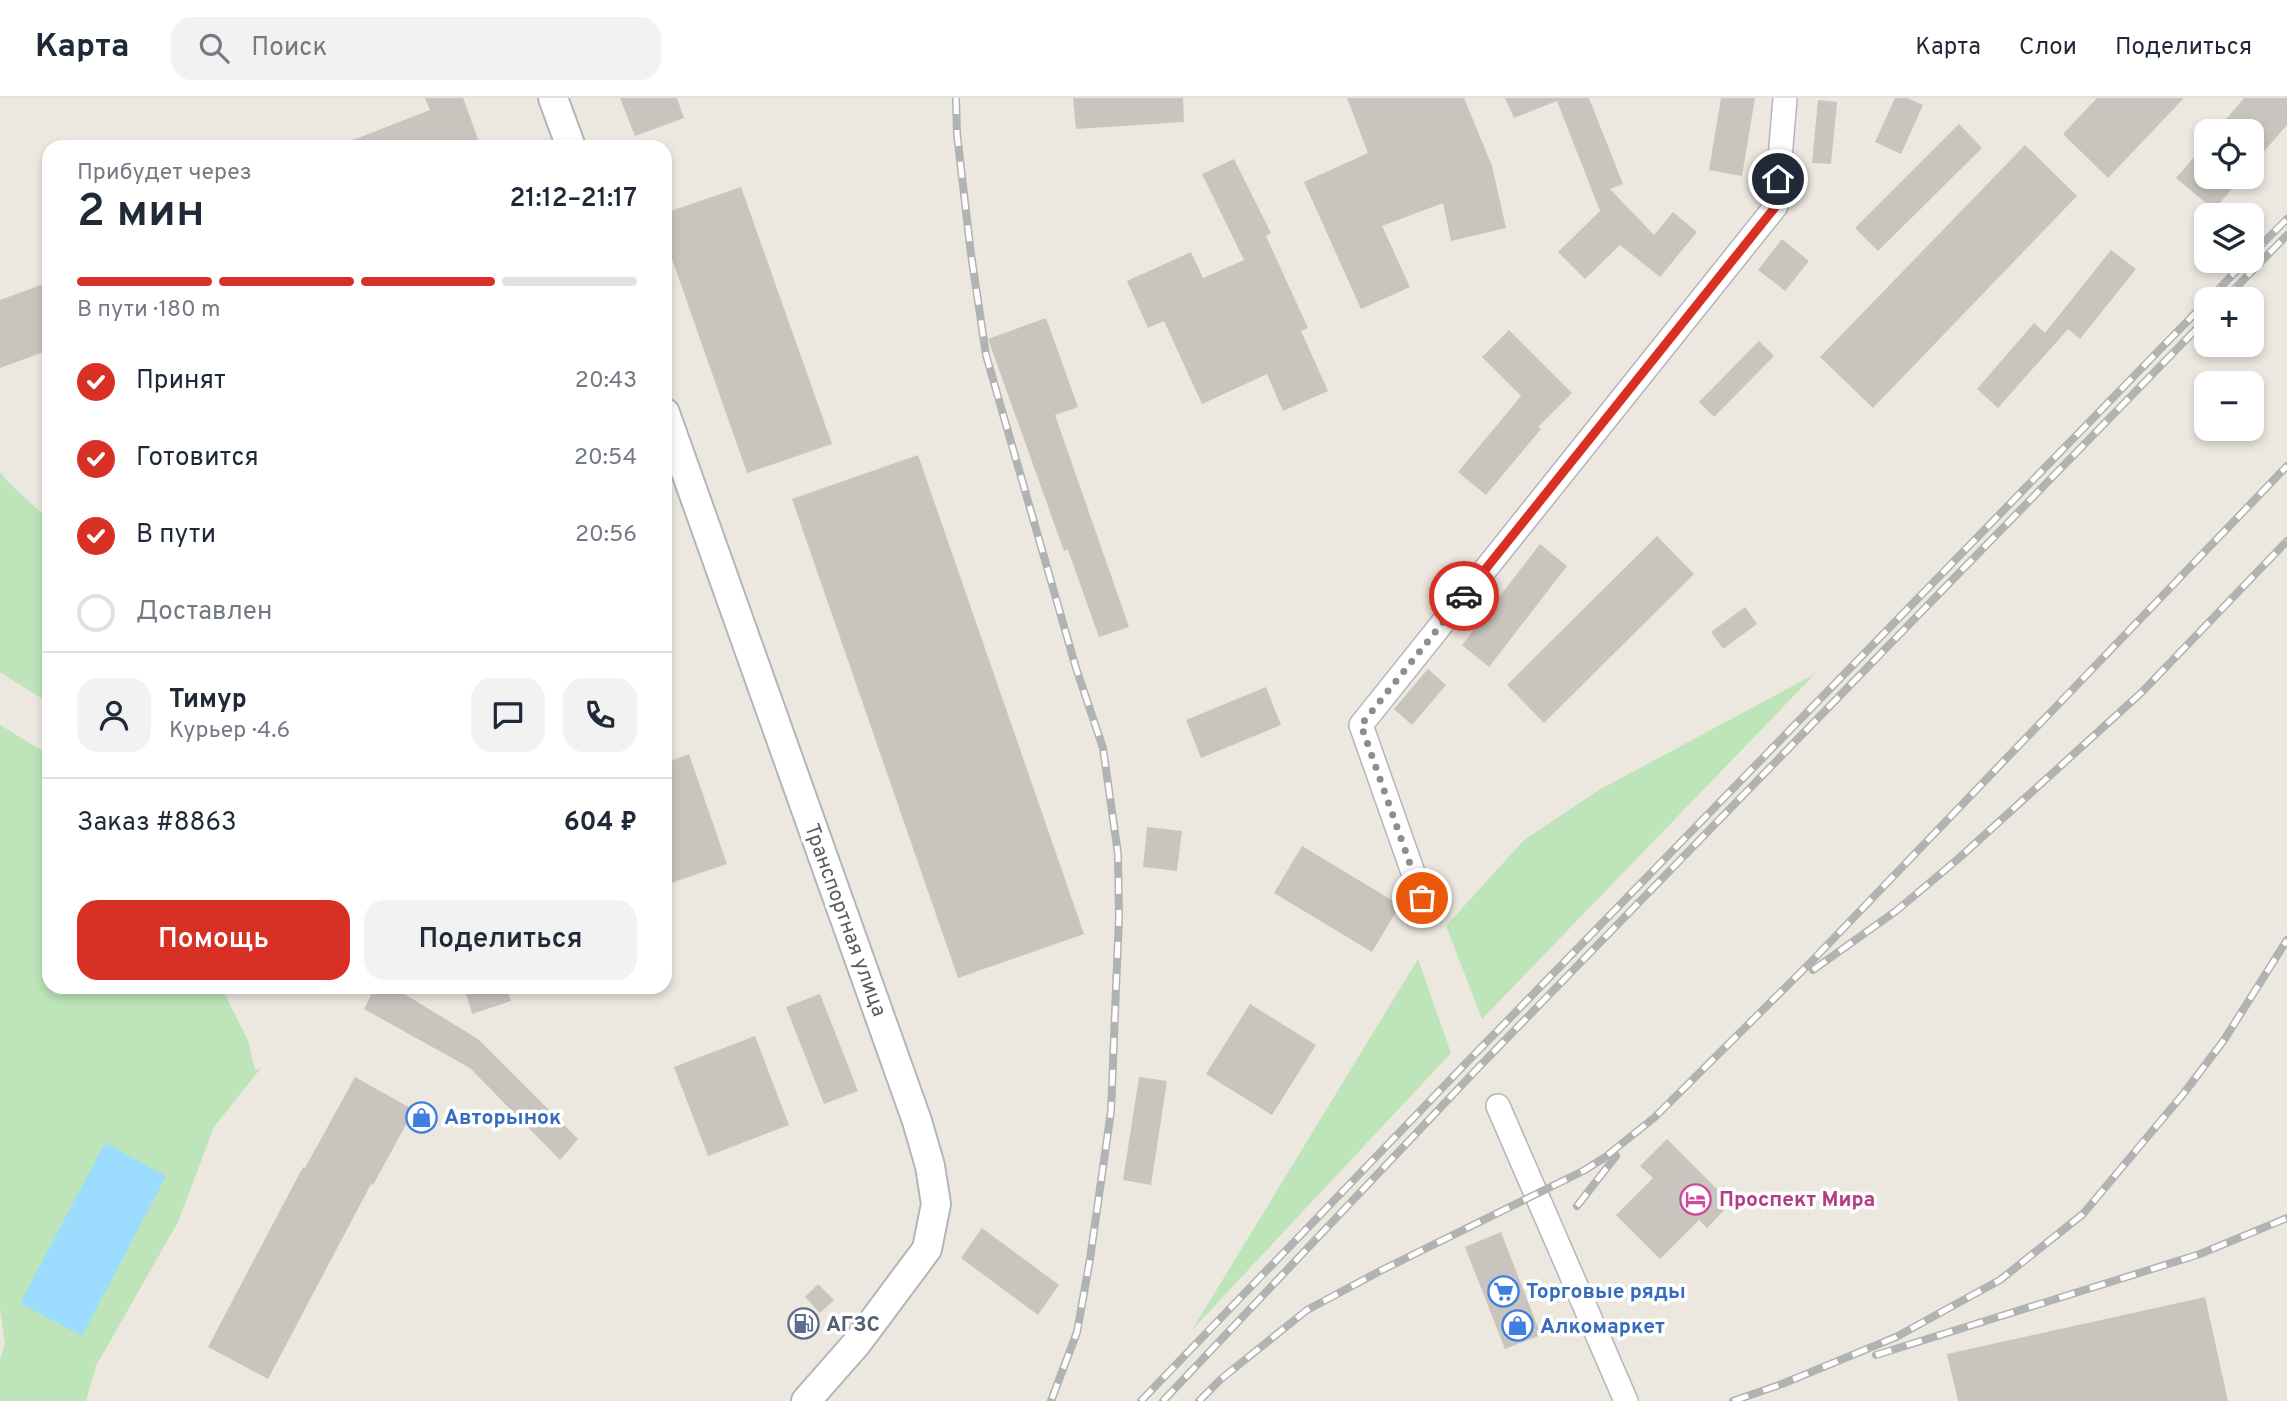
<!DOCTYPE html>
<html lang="ru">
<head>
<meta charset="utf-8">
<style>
  body { margin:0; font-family:Overpass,sans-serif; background:#f2f2f3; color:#1f2937; height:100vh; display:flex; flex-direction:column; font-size:26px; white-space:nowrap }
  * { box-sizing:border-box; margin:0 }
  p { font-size:23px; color:#747a83 }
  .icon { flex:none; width:38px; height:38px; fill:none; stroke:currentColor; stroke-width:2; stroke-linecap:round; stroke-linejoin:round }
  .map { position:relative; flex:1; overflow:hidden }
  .drawer { position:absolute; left:42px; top:42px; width:630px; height:854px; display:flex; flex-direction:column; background:#fff; border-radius:21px; box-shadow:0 4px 10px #0003 }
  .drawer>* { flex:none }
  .buttons { position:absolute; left:2194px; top:21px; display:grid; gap:14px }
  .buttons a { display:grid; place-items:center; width:70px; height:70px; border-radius:14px; background:#fff; box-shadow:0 4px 10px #0003; font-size:35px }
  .pin { position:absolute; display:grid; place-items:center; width:60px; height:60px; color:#fff; margin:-30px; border:4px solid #fff; border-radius:50%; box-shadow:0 2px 7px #0007 }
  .courier { position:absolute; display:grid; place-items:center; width:70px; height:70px; margin:-35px; border:5px solid #d93025; border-radius:50%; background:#fff; color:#222; box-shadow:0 2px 9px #0007 }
  .summary em { font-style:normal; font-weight:600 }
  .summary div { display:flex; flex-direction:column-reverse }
  .summary { display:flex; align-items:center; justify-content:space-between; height:119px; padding:0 35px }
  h1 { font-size:46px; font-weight:600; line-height:52px }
  .bar { display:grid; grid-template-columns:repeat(4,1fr); gap:10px 7px; align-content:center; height:84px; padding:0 35px }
  .bar i { height:9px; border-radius:5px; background:#e0e1e3 }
  .bar .on { background:#d93025 }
  .bar p { grid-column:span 4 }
  .line { display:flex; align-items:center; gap:18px; padding:0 35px; border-top:2px solid #e0e1e3 }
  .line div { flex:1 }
  .round { display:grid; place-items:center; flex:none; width:74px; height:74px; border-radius:21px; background:#f2f2f3 }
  ol { padding:0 35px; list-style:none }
  li { display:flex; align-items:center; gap:21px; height:77px }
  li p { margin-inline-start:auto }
  li .icon { padding:7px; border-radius:50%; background:#d93025; color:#fff; stroke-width:4 }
  li:last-child { color:#747a83 }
  li i { width:38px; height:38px; border:4px solid #e0e1e3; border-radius:50% }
  .cta { display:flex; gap:14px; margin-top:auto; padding:14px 35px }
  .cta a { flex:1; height:80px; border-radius:21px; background:#d93025; color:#fff; font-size:28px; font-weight:600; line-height:80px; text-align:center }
  .cta a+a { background:#f2f2f3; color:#1f2937 }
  header { display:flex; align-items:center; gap:42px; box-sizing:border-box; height:98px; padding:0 35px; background:#fff; border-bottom:2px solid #e0e1e3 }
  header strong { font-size:33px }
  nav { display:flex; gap:38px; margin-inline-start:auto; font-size:24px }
  .search { width:490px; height:63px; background:#f2f2f3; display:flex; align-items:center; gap:18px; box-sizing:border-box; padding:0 24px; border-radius:21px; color:#747a83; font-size:26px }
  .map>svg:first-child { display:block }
  .green { fill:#bde5b9 }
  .water { fill:#9cdcff }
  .building { fill:#c9c5be }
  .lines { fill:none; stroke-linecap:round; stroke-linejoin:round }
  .minor-casing { stroke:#b2b6bb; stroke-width:26 }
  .tertiary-casing { stroke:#b2b6bb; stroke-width:32 }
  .minor { stroke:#fff; stroke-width:23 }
  .tertiary { stroke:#fff; stroke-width:28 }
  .rail-casing { stroke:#b1b2b2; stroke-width:8 }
  .rail { stroke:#fff; stroke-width:5; stroke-dasharray:16; stroke-linecap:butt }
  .done { stroke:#8c8e8d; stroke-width:7; stroke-dasharray:0 12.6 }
  .route { stroke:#d93025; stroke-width:9 }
  .labels { text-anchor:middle; stroke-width:7; stroke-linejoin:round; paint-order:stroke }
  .street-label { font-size:21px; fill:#585d61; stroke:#fff }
  .shop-label { font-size:21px; font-weight:bold; fill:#366cbe; stroke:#fff; text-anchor:start }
  .hotel-label { font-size:21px; font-weight:bold; fill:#b23c85; stroke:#fff; text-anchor:start }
  .service-label { font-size:21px; font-weight:bold; fill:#4e5e75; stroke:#fff; text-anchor:start }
</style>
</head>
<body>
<header>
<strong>Карта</strong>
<div class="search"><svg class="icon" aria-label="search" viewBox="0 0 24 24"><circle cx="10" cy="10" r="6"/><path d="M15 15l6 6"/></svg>Поиск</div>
<nav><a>Карта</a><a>Слои</a><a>Поделиться</a></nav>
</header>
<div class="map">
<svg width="2287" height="1303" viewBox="0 0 2287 1303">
  <rect width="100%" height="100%" fill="#ece8df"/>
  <g class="green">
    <polygon points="0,374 8,384 49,422 49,605 0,574"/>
    <polygon points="1815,576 1482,921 1446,828 1523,743 1599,692"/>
    <polygon points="0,627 49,657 49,889 221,889 248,942 255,972 261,970 214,1029 178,1124 96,1268 86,1303 0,1303 0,1262 5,1246 0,1211"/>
    <polygon points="1418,861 1451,955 1192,1232"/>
  </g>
  <polygon class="water" points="105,1045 166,1078 82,1238 20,1205"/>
  <g class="building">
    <polygon points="425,0 463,0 481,49 335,49 430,12"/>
    <polygon points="620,0 677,0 684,20 635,38"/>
    <polygon points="1073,0 1183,0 1184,24 1076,31"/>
    <polygon points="1347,0 1464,0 1492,68 1506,130 1451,143 1443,105 1382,128 1410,189 1361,211 1304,84 1368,55"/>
    <polygon points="1505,0 1589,0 1623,86 1610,91 1654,137 1673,114 1697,134 1660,179 1620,147 1585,181 1558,154 1600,113 1557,3 1514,20"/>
    <polygon points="1721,0 1755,0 1742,78 1709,72"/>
    <polygon points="1895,0 1907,0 1923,7 1901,56 1875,44"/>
    <polygon points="2097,0 2184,0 2108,80 2063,36"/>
    <polygon points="2244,0 2287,0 2287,27 2252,67 2252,33 2216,33"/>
    <polygon points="1818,2 1837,4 1831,66 1812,65"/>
    <polygon points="1959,26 1982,50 1878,153 1855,130"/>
    <polygon points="2207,44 2207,79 2242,79 2214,112 2176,80"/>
    <polygon points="2025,47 2077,98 1873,310 1820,259"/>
    <polygon points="1234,61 1271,135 1266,138 1308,230 1301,233 1328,293 1283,313 1267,276 1202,306 1164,223 1148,230 1127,183 1191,154 1203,180 1244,162 1202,76"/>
    <polygon points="741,89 832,346 747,375 665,141 665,115"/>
    <polygon points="1782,141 1809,163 1785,193 1758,172"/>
    <polygon points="2111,152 2136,171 2080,241 2068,231 1998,310 1977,291 2034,225 2045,235"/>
    <polygon points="49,184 49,252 0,270 0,202"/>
    <polygon points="1046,220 1078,309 1055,317 1129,529 1099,539 1068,452 1064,453 988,241"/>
    <polygon points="1509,232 1572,295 1538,329 1541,331 1486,397 1458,374 1521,298 1482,259"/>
    <polygon points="1759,243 1774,258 1714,319 1699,304"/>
    <polygon points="918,357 1084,836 958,880 792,401"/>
    <polygon points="1657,438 1694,476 1544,625 1507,587"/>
    <polygon points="1540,446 1567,468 1489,569 1462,547"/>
    <polygon points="1745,509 1757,526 1723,551 1711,534"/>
    <polygon points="1428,571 1446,587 1412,627 1394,611"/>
    <polygon points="1266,589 1281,627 1201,660 1186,622"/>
    <polygon points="689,656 727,766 665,787 665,665"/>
    <polygon points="1147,729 1182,733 1177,773 1143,769"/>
    <polygon points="1302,748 1400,807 1372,854 1274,795"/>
    <polygon points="375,889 393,889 478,941 578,1041 560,1062 470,970 364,911"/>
    <polygon points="464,889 506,889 511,903 472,916"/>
    <polygon points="820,896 858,993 824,1006 786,909"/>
    <polygon points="1250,906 1316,947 1272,1017 1206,976"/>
    <polygon points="755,938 789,1027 708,1058 674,969"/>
    <polygon points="355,979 414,1012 373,1087 371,1086 268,1281 208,1249 303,1069 305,1070"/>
    <polygon points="1139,979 1167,983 1151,1087 1123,1082"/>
    <polygon points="1667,1041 1731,1105 1707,1130 1699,1122 1660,1161 1616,1117 1653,1080 1640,1068"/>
    <polygon points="982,1130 1059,1187 1038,1217 961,1160"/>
    <polygon points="1501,1134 1541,1237 1505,1251 1465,1149"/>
    <polygon points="818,1186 834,1202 820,1215 805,1199"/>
    <polygon points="2205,1199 2228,1303 1958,1303 1947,1256"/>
  </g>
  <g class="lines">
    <defs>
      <g id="minor">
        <polyline points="1422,800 1361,627 1776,108 1785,0"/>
        <polyline points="1498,1008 1626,1303"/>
      </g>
      <g id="tertiary">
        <polyline points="553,0 571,49"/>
        <polyline points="665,315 917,1023 930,1068 936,1106 927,1151 857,1245 806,1303"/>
      </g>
    </defs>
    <use href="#minor" class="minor-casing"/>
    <use href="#tertiary" class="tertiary-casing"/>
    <use href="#minor" class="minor"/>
    <use href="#tertiary" class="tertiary"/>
    <defs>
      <g id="rail">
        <polyline points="956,0 957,36 971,156 986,257 1076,570 1103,650 1118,756 1119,818 1111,1013 1090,1161 1077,1234 1051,1303"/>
        <polyline points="2252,156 2287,121"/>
        <polyline points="2209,201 2246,163"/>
        <polyline points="2225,201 2287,137"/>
        <polyline points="1813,872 1896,813 1958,761 2142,594 2287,443"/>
        <polyline points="1577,1108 1616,1058"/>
        <polyline points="1876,1257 2200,1156 2287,1120"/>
        <polyline points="1141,1303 1471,960 2207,203"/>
        <polyline points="1163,1303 1476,972 2207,220"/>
        <polyline points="1199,1303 1221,1281 1307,1212 1382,1172 1583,1073 1604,1060 1655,1019 1811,864 2287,368"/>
        <polyline points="1733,1303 1782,1286 1896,1239 2000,1182 2083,1116 2184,995 2224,942 2287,842"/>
      </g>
    </defs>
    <use href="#rail" class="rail-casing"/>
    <use href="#rail" class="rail"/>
  </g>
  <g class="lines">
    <polyline class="done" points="1422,800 1361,627 1464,498"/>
    <polyline class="route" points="1464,498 1776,108 1778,81"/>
  </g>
  <defs>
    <symbol id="shop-ring" viewBox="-11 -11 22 22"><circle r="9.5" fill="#fff" stroke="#3f7fe0" stroke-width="1.5"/><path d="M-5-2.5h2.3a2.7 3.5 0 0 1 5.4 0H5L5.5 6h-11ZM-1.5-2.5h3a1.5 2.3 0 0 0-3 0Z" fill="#3f7fe0"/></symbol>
    <symbol id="hotel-ring" viewBox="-11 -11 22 22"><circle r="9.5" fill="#fff" stroke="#d1479c" stroke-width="1.5"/><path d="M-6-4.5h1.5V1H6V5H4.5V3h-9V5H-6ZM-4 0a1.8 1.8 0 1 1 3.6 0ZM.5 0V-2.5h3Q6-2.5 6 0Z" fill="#d1479c"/></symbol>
    <symbol id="supermarket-ring" viewBox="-11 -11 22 22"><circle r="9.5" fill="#fff" stroke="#3f7fe0" stroke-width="1.5"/><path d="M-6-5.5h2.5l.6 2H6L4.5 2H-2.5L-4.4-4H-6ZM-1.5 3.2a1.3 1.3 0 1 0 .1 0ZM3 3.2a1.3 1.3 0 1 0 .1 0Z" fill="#3f7fe0"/></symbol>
    <symbol id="fuel-ring" viewBox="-11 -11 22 22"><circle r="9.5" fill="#fff" stroke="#5c6f8a" stroke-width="1.5"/><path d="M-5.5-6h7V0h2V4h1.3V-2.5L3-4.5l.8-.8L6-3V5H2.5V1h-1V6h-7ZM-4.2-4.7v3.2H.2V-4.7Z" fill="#5c6f8a"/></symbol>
  </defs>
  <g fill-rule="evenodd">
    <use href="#shop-ring" x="404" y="1002" width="35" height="35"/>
    <use href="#hotel-ring" x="1678" y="1084" width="35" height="35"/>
    <use href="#supermarket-ring" x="1486" y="1176" width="35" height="35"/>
    <use href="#fuel-ring" x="786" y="1208" width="35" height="35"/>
    <use href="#shop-ring" x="1500" y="1210" width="35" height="35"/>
  </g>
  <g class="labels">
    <g class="street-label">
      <text transform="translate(846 822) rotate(70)" y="7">Транспортная улица</text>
    </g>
    <g class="shop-label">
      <text x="444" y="1026">Авторынок</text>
      <text x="1526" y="1200">Торговые ряды</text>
      <text x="1540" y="1235">Алкомаркет</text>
    </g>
    <g class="hotel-label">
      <text x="1719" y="1108">Проспект Мира</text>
    </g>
    <g class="service-label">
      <text x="826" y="1233">АГЗС</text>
    </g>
  </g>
</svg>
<div class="buttons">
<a><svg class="icon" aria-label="locate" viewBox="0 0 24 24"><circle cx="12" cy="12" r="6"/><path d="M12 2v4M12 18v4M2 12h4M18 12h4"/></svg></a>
<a><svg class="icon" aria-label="layers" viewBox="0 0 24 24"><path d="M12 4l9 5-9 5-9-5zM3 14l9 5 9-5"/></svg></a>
<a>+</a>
<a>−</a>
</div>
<div class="pin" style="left:1422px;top:800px;background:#ea580c"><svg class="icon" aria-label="bag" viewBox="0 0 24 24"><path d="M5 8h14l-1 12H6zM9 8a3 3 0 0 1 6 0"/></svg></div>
<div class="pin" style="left:1778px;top:81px;background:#1f2937"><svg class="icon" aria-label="home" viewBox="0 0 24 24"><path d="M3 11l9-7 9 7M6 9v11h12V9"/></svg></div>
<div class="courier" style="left:1464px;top:498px"><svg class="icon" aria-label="car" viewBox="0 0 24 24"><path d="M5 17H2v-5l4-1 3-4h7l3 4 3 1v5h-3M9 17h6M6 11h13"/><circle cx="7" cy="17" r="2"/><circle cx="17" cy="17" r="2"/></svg></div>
<section class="drawer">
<div class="summary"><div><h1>2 мин</h1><p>Прибудет через</p></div><em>21:12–21:17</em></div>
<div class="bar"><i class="on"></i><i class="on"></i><i class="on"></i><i></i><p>В пути · 180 m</p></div>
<ol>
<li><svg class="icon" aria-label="check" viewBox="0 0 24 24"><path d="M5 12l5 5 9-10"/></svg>Принят<p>20:43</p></li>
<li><svg class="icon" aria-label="check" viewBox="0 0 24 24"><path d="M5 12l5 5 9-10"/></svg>Готовится<p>20:54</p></li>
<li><svg class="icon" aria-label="check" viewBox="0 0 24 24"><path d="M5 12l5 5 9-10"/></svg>В пути<p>20:56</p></li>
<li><i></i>Доставлен</li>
</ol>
<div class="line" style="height:126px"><a class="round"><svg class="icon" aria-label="person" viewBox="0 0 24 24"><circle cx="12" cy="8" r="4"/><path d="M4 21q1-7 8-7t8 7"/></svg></a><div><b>Тимур</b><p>Курьер · 4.6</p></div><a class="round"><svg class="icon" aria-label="chat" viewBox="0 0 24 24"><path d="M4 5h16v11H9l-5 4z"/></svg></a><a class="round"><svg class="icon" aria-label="phone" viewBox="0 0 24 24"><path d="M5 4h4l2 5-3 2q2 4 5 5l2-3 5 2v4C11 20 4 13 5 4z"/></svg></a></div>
<div class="line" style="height:91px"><div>Заказ #8863</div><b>604 ₽</b></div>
<div class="cta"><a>Помощь</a><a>Поделиться</a></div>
</section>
</div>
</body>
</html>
